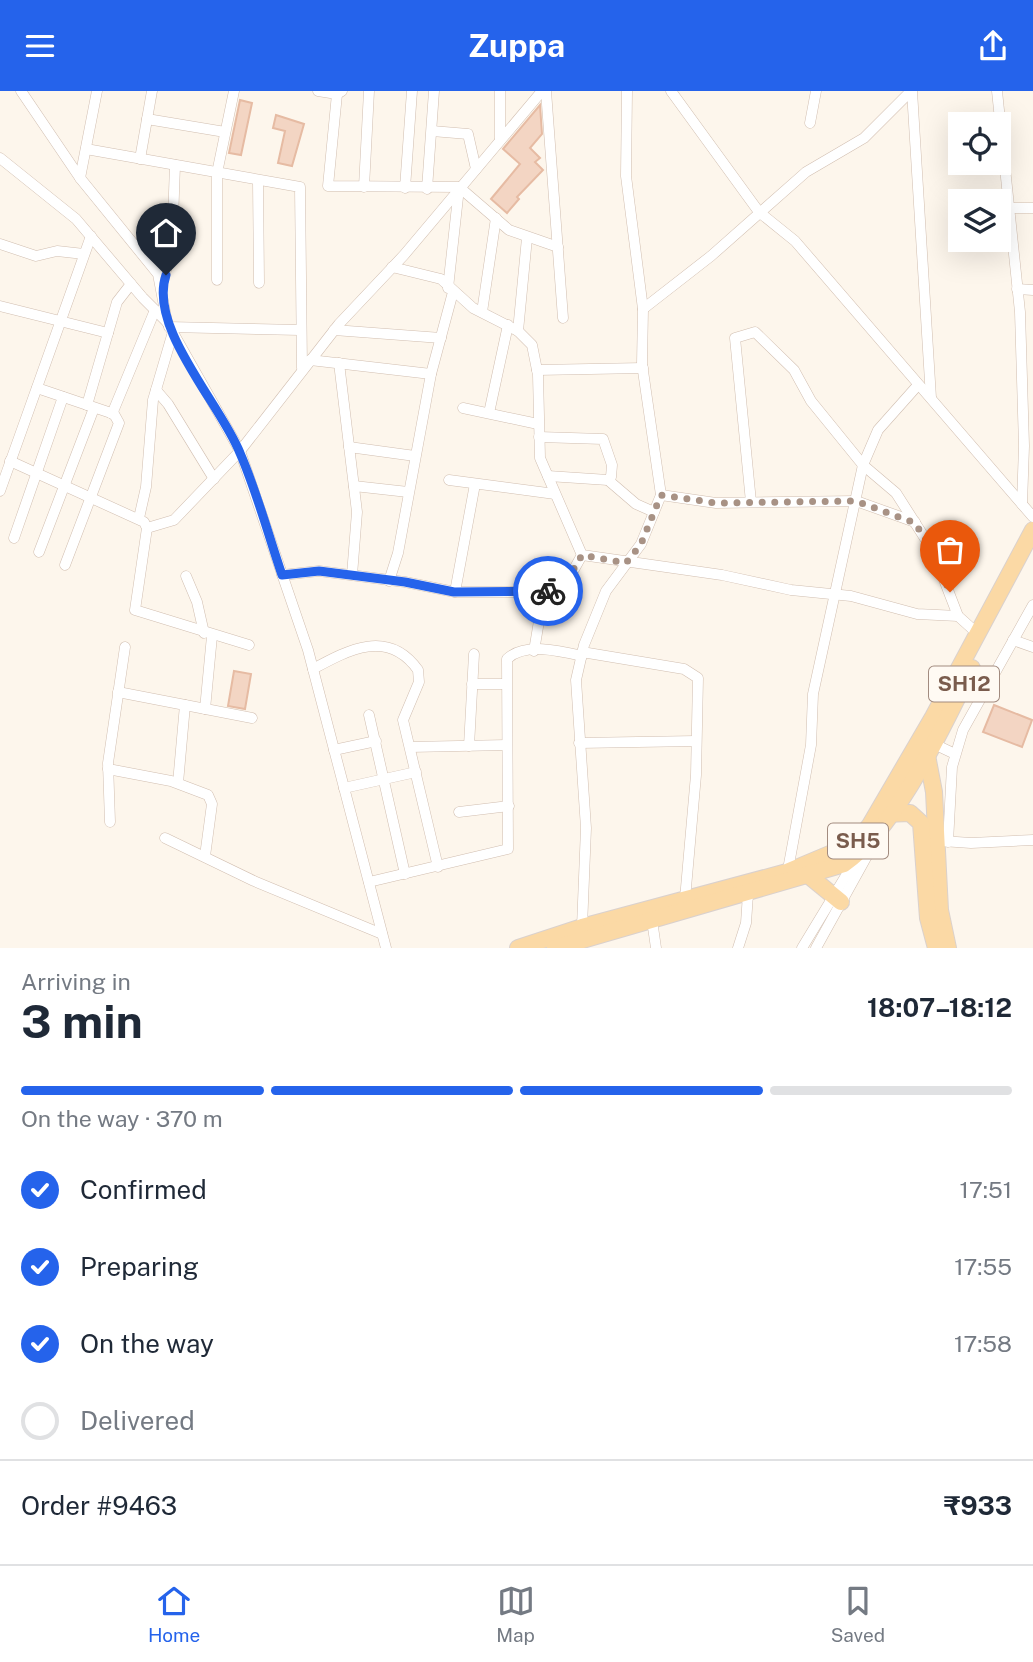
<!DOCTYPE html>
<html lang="en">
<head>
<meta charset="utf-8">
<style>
  body { margin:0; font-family:"Public Sans",sans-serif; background:#f2f2f3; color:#1f2937; height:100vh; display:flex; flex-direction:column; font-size:26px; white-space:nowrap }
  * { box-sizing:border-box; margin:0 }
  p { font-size:23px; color:#747a83 }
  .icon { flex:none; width:38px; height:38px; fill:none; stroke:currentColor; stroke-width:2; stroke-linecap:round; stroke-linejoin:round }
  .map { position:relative; height:857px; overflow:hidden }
  .side { display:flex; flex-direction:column; background:#fff; flex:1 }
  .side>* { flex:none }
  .fabs { position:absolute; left:948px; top:21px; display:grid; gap:14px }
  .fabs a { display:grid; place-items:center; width:63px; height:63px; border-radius:0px; background:#fff; box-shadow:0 7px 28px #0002; font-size:35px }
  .pin { position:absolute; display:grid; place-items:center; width:60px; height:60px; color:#fff; margin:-72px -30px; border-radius:50% 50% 50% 0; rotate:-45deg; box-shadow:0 0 7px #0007 }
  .pin .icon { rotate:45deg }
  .courier { position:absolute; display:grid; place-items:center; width:70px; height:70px; margin:-35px; border:5px solid #2563eb; border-radius:50%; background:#fff; color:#222; box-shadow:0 2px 9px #0007 }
  .overview em { font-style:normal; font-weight:700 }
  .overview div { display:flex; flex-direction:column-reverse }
  .overview { display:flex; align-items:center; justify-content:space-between; height:119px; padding:0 21px }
  h1 { font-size:46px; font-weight:700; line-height:52px }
  .bar { display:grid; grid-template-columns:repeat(4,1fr); gap:10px 7px; align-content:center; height:84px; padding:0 21px }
  .bar i { height:9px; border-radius:5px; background:#e0e1e3 }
  .bar .selected { background:#2563eb }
  .bar p { grid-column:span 4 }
  .line { display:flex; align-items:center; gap:18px; padding:0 21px; border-top:2px solid #e0e1e3 }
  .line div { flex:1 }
  ol { padding:0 21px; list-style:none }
  li { display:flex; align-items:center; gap:21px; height:77px }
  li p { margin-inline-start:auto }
  li .icon { padding:7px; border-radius:50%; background:#2563eb; color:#fff; stroke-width:4 }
  li:last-child { color:#747a83 }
  li i { width:38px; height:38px; border:4px solid #e0e1e3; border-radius:50% }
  header { display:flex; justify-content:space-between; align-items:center; height:91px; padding:0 21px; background:#2563eb; color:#fff; font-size:32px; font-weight:700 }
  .tab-bar { display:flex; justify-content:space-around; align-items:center; height:98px; border-top:2px solid #e0e1e3; background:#fff; font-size:19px; color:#747a83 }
  .tab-bar a { display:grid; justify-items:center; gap:4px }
  .tab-bar .selected { color:#2563eb }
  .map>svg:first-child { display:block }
  .building { fill:#f3d5c3; stroke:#e6bba3; stroke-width:2 }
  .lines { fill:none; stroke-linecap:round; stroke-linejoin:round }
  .street-casing { stroke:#d1beb0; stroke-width:11 }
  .primary-casing { stroke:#dad1cd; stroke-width:18 }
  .street { stroke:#fff; stroke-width:10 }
  .primary { stroke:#fbd9a5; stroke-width:16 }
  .done { stroke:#a89285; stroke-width:7; stroke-dasharray:0 12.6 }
  .route { stroke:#2563eb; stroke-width:9 }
  .labels { text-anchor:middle; stroke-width:6; stroke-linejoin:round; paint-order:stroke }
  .shield { fill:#fffaf3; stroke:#a28b7f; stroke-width:2 }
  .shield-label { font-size:21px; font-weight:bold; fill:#7a5c4d }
</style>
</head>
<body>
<header><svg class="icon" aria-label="menu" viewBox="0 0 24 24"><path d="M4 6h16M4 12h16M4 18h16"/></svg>Zuppa<svg class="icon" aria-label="share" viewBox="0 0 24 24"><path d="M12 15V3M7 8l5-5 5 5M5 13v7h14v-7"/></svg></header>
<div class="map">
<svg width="1033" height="857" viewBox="0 0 1033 857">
  <rect width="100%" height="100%" fill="#fdf6ec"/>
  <g class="building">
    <polygon points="240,9 252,12 241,64 229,62"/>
    <polygon points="540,14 542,43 530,57 540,67 535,71 543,79 517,106 519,108 507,122 491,108 520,73 503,58"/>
    <polygon points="276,24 304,33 292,75 278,72 285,40 273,37"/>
    <polygon points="234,580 251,583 245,618 228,615"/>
    <polygon points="994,614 1032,629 1022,656 983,641"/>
  </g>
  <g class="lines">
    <defs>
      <g id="street">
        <polyline points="21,0 80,87 158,183 167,231"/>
        <polyline points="318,0 337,3 342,0"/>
        <polyline points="500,0 500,49"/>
        <polyline points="546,0 563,227"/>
        <polyline points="671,0 759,121 795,150 1033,426"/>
        <polyline points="912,0 931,307"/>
        <polyline points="997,0 1020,221 1024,355 1022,413"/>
        <polyline points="337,3 328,95 459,96 509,139 558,156"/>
        <polyline points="147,28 225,41"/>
        <polyline points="810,32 816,0"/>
        <polyline points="432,40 468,43 476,78"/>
        <polyline points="86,58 300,96 302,277"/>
        <polyline points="0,67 76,128 143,207 167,231 240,360 308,559 386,857"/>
        <polyline points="140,68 152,0"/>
        <polyline points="80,87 97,0"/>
        <polyline points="258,90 259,192"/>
        <polyline points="364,96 369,0"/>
        <polyline points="405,97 412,0"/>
        <polyline points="427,98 434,0"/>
        <polyline points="1009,117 1033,117"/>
        <polyline points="0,153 36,165 57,160 84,163"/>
        <polyline points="392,176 441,188 473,217 518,240 532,254 538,284 540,367 582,464 722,484 791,499 851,505 917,523 958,525"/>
        <polyline points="217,189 217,82 234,0"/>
        <polyline points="162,194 172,157 175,74"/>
        <polyline points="448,197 459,97"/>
        <polyline points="1017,198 1033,199"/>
        <polyline points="0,215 108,242"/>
        <polyline points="643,218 711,165 806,81 864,47 911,0"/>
        <polyline points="482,221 496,127"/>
        <polyline points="169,236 300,239"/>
        <polyline points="334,239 441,247"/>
        <polyline points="518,240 527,147"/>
        <polyline points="310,269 431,283"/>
        <polyline points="339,272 357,421 352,484"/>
        <polyline points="537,279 643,277"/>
        <polyline points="37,297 114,323 119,332 65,474"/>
        <polyline points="156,299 168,313 214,388"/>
        <polyline points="87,314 117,211 131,193"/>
        <polyline points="463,317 538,333"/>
        <polyline points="489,322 508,234"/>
        <polyline points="112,323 155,219"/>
        <polyline points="539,346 603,348 612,374 611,386 608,389 548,385"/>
        <polyline points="349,356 415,365"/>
        <polyline points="10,370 144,431 147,437 135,519 249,554"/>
        <polyline points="449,389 555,403"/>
        <polyline points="608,389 636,413 654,421"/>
        <polyline points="354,395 408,401"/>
        <polyline points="0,400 91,145"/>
        <polyline points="661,404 716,412 856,410 915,431"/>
        <polyline points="751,411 735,247 755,241 794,279 811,310 863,374 896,402 933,460 958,525 978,543"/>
        <polyline points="139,427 146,396 153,309 173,241"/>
        <polyline points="147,437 174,429 240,360 339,233 404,164 542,0"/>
        <polyline points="14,447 63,306"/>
        <polyline points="39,461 94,317"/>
        <polyline points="282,484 319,480 405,491 455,501 555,501 563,498 582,464"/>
        <polyline points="186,485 197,511 204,542"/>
        <polyline points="389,490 398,462 431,283 453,201"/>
        <polyline points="455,501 475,393"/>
        <polyline points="1013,549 1033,556"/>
        <polyline points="534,560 544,500"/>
        <polyline points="582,561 684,578 698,587 696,684 685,808"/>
        <path d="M313,578C348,559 388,537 418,579L419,591L403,629L438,776"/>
        <polyline points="472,593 506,593"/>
        <polyline points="118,601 252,627"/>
        <polyline points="205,618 212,545"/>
        <polyline points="369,624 405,783"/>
        <polyline points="579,652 696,650"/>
        <polyline points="934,653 955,663"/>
        <polyline points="469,655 474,563"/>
        <polyline points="410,656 507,654"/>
        <polyline points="334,659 376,650"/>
        <polyline points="108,678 171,690 208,704 212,713 205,765"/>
        <polyline points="178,692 185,614"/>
        <polyline points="344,697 416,681"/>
        <polyline points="459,721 509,715"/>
        <polyline points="110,731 108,672 125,556"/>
        <polyline points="165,747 254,790 382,843"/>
        <polyline points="942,750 971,752 1033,749"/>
        <polyline points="948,751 952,676 963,639 1033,514"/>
        <polyline points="787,784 811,654 813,603 863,374 878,339 918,294"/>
        <path d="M369,791L508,758L507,568C525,551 561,560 582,565"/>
        <polyline points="652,829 656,857"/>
        <polyline points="582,836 586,737 576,589 584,554 606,500 641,453 661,404 642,273 643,218 626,85 627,0"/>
        <polyline points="738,857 746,832 748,803"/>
        <polyline points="802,857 856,768"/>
        <polyline points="816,857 868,763 870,752"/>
      </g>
      <g id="primary">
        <polyline points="926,659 934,701 940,819 948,857"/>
        <polyline points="883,723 910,722 921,732 928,827 936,857"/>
        <polyline points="808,784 841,811"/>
        <polyline points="518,857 582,836 787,781 856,752 870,734 933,626 1033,439"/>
        <path d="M555,857L844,773C898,735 942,637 972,577"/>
      </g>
    </defs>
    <use href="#street" class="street-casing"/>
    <use href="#primary" class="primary-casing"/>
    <use href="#street" class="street"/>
    <use href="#primary" class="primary"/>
  </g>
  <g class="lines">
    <polyline class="done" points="548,500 562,498 582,464 626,472 641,453 661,404 716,412 856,410 915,432 933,460 950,501"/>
    <path class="route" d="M166,184C148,237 220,312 240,362C257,401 268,443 282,484L319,480L405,491L454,501L548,500"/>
  </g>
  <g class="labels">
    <g class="shield">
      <rect x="929" y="575.5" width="70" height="35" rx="5"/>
      <rect x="828" y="732.5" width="60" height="35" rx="5"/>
    </g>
    <g class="shield-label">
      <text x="964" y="600">SH12</text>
      <text x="858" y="757">SH5</text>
    </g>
  </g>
</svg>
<div class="fabs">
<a><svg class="icon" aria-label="locate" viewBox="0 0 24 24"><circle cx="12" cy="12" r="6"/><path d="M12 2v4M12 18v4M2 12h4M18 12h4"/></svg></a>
<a><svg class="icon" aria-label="layers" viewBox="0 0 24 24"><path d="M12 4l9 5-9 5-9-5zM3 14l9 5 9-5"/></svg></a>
</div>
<div class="pin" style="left:950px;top:501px;background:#ea580c"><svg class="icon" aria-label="bag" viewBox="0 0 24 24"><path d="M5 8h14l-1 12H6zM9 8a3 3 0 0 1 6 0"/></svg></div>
<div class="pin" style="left:166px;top:184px;background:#1f2937"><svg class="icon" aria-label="home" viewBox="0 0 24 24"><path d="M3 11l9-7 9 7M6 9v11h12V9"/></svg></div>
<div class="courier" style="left:548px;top:500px"><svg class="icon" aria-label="bike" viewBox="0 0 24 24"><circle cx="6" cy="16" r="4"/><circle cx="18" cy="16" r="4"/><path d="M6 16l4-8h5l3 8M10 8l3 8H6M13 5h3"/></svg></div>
</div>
<section class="side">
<div class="overview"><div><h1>3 min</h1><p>Arriving in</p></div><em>18:07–18:12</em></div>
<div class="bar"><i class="selected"></i><i class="selected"></i><i class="selected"></i><i></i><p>On the way · 370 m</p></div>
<ol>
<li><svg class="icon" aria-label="check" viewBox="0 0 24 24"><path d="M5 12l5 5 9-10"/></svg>Confirmed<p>17:51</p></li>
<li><svg class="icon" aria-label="check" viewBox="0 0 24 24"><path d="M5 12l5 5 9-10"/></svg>Preparing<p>17:55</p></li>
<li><svg class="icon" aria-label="check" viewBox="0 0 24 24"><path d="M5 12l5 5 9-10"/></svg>On the way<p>17:58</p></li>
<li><i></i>Delivered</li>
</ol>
<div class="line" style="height:91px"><div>Order #9463</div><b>₹933</b></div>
</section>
<nav class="tab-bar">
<a class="selected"><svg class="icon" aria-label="home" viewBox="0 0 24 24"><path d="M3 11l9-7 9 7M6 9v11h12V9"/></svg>Home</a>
<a><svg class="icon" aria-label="map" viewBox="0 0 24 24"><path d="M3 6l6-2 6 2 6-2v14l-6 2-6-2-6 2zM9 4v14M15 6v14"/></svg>Map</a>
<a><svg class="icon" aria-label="saved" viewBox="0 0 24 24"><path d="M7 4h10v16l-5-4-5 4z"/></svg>Saved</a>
</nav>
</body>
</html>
